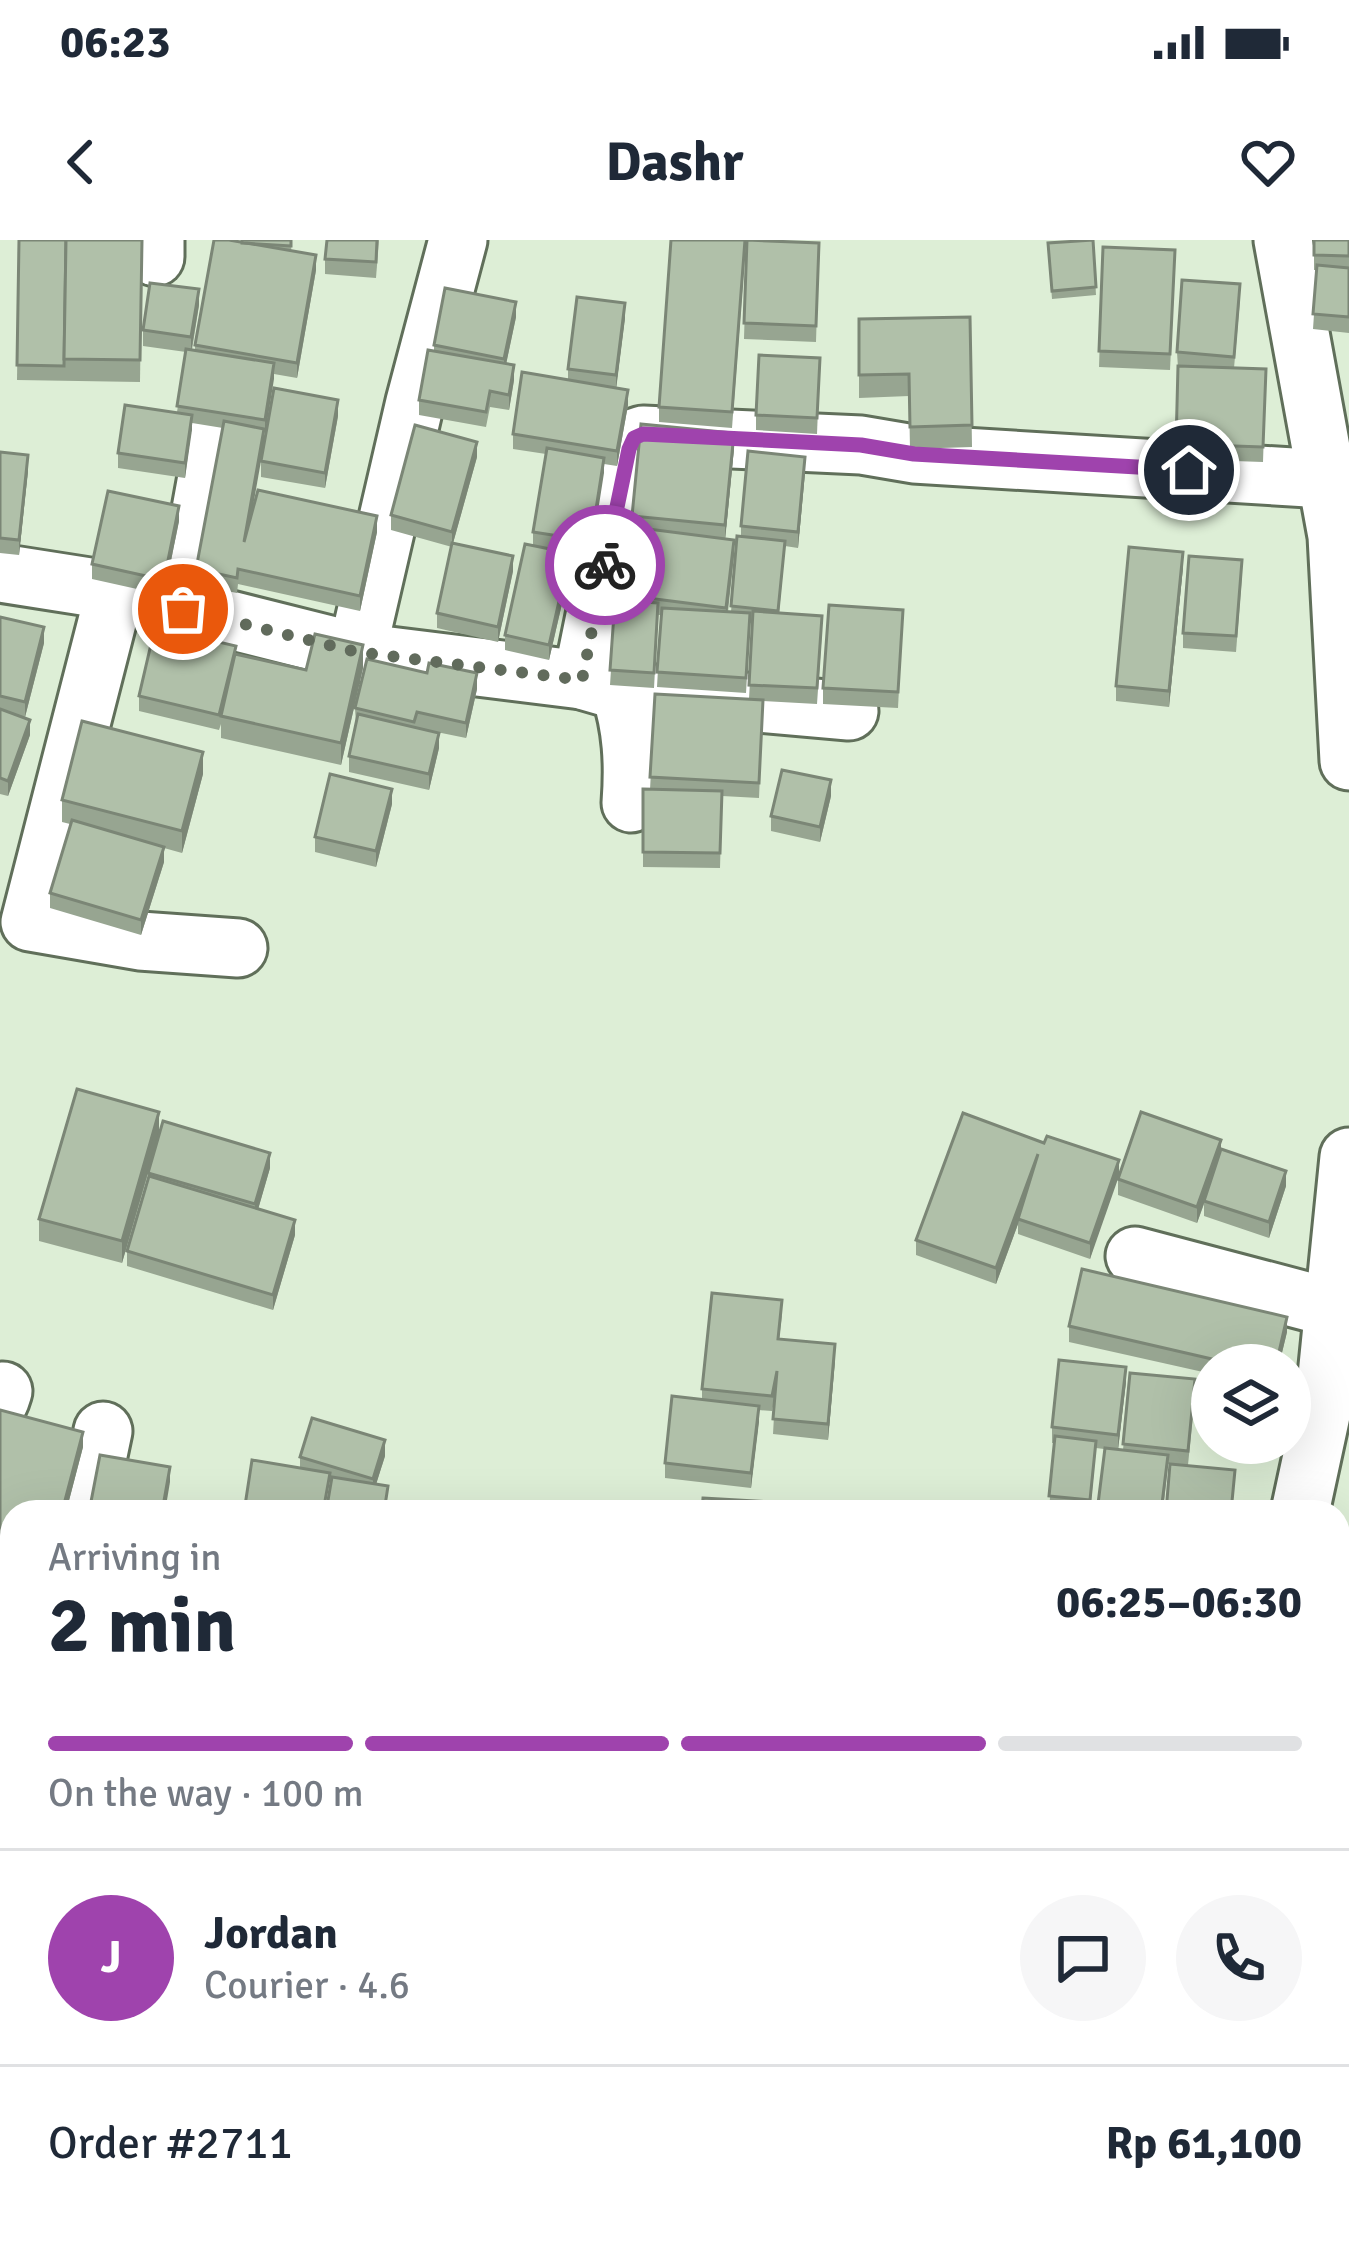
<!DOCTYPE html>
<html lang="en">
<head>
<meta charset="utf-8">
<style>
  body { margin:0; font-family:Signika,sans-serif; background:#f6f6f7; color:#1f2937; height:100vh; display:flex; flex-direction:column; font-size:45px; white-space:nowrap }
  * { box-sizing:border-box; margin:0 }
  p { font-size:39px; color:#747a83 }
  .icon { flex:none; width:66px; height:66px; fill:none; stroke:currentColor; stroke-width:2; stroke-linecap:round; stroke-linejoin:round }
  .map { position:relative; flex:1; overflow:hidden }
  .panel { position:absolute; left:0px; top:1260px; width:1350px; height:747px; display:flex; flex-direction:column; background:#fff; border-radius:36px 36px 0 0; box-shadow:0 12px 48px #0002 }
  .panel>* { flex:none }
  .controls { position:absolute; left:1191px; top:1104px; display:grid; gap:24px }
  .controls a { display:grid; place-items:center; width:120px; height:120px; border-radius:50%; background:#fff; box-shadow:0 12px 48px #0002; font-size:60px }
  .pin { position:absolute; display:grid; place-items:center; width:102px; height:102px; color:#fff; margin:-51px; border:6px solid #fff; border-radius:50%; box-shadow:0 3px 12px #0007 }
  .courier { position:absolute; display:grid; place-items:center; width:120px; height:120px; margin:-60px; border:9px solid #9f43ad; border-radius:50%; background:#fff; color:#222; box-shadow:0 3px 15px #0007 }
  .headline em { font-style:normal; font-weight:700 }
  .headline div { display:flex; flex-direction:column-reverse }
  .headline { display:flex; align-items:center; justify-content:space-between; height:204px; padding:0 48px }
  h1 { font-size:78px; font-weight:700; line-height:90px }
  .bar { display:grid; grid-template-columns:repeat(4,1fr); gap:18px 12px; align-content:center; height:144px; padding:0 48px }
  .bar i { height:15px; border-radius:9px; background:#e0e1e3 }
  .bar .current { background:#9f43ad }
  .bar p { grid-column:span 4 }
  .line { display:flex; align-items:center; gap:30px; padding:0 48px; border-top:3px solid #e0e1e3 }
  .line div { flex:1 }
  .round { display:grid; place-items:center; flex:none; width:126px; height:126px; border-radius:63px; background:#f6f6f7 }
  .status { display:flex; justify-content:space-between; align-items:center; height:84px; padding:0 60px; background:#fff; direction:ltr }
  .status svg { height:33px; fill:currentColor }
  header { display:flex; justify-content:space-between; align-items:center; height:156px; padding:0 48px; background:#fff; font-size:54px; font-weight:700 }
  .map>svg:first-child { display:block }
  .lines { fill:none; stroke-linecap:round; stroke-linejoin:round }
  .minor-casing { stroke:#606f5a; stroke-width:63 }
  .minor { stroke:#fff; stroke-width:57 }
  .wall { fill:#97a591 }
  .shaded-wall { fill:#7b8676 }
  .building { fill:#b0c0a9; stroke:#7b8676; stroke-width:3 }
  .done { stroke:#616b5c; stroke-width:12; stroke-dasharray:0 21.6 }
  .route { stroke:#9f43ad; stroke-width:15 }
</style>
</head>
<body>
<div class="status"><b>06:23</b><svg viewBox="0 0 49 12"><path d="M0 12V9h3v3zM5 12V6h3v6zM10 12V3h3v9zM15 12V0h3v12zM26 1h20v11H26zM47 4h2v5h-2z"/></svg></div>
<header><svg class="icon" aria-label="back" viewBox="0 0 24 24"><path d="M15 5l-7 7 7 7"/></svg>Dashr<svg class="icon" aria-label="heart" viewBox="0 0 24 24"><path d="M12 20l-8-8c-3-5 5-10 8-4 3-6 11-1 8 4z"/></svg></header>
<div class="map">
<svg width="1349" height="2006" viewBox="0 0 1349 2006">
  <rect width="100%" height="100%" fill="#ddeed6"/>
  <g class="lines">
    <defs>
      <g id="minor">
        <polyline points="1283,0 1337,296 1349,521"/>
        <polyline points="155,17 155,0"/>
        <polyline points="0,333 115,351 357,412 582,440 620,451 849,471"/>
        <polyline points="115,351 30,682 140,701 238,708"/>
        <polyline points="183,369 214,198"/>
        <polyline points="357,412 415,162 458,0"/>
        <polyline points="582,440 629,209 634,198 643,195 861,205 914,214 1325,239"/>
        <path d="M620,451C632,488 634,523 631,563"/>
        <polyline points="1135,1016 1336,1069"/>
        <polyline points="0,1160 3,1151"/>
        <polyline points="86,1272 103,1191"/>
        <polyline points="1300,1272 1325,1156 1349,917"/>
        <polyline points="0,1409 12,1411"/>
        <polyline points="1338,1503 1349,1506"/>
        <polyline points="0,1726 12,1680"/>
        <polyline points="0,1862 12,1865"/>
        <polyline points="434,1995 459,2003"/>
        <polyline points="1023,2006 1025,1995"/>
        <polyline points="1320,2006 1321,1995"/>
      </g>
    </defs>
    <use href="#minor" class="minor-casing"/>
    <use href="#minor" class="minor"/>
  </g>
  <g class="wall">
    <polygon points="19,0 142,0 140,142 17,140"/>
    <polygon points="292,0 291,11 316,30 297,138 274,134 251,273 377,292 360,371 238,344 237,353 196,345 196,329 223,188 192,183 185,238 118,228 118,213 177,172 186,112 143,106 143,90 199,65 192,110 195,111 195,105 242,2"/>
    <polygon points="379,0 376,38 325,34 325,19"/>
    <polygon points="747,0 819,3 816,102 744,99"/>
    <polygon points="1093,0 1096,55 1052,59 1048,3"/>
    <polygon points="1314,0 1349,0 1349,93 1313,89 1317,30 1314,30"/>
    <polygon points="1103,7 1175,26 1170,130 1099,127"/>
    <polygon points="745,14 732,188 659,182 659,167"/>
    <polygon points="1240,60 1234,128 1266,129 1263,222 1176,219 1178,128 1177,112"/>
    <polygon points="516,77 506,124 514,140 509,170 490,167 486,187 419,175 419,160 434,111 434,105"/>
    <polygon points="970,77 972,207 910,209 909,156 859,158 859,79"/>
    <polygon points="625,78 616,148 628,165 617,226 604,224 591,316 558,311 570,329 549,420 505,410 505,395 533,305 533,292 546,214 513,209 513,194 568,140 568,129"/>
    <polygon points="820,118 817,194 756,190 756,175"/>
    <polygon points="338,176 325,248 261,237 261,221"/>
    <polygon points="734,208 725,299 734,315 728,372 731,372 737,296 741,296 741,286 805,232 798,308 785,306 779,373 822,391 817,464 763,461 759,558 722,556 720,628 643,627 643,549 650,550 655,454 749,459 753,384 750,383 746,453 657,447 661,375 658,375 654,448 610,445 616,354 632,287 632,276"/>
    <polygon points="0,212 28,231 19,315 0,313"/>
    <polygon points="477,217 453,303 513,331 498,402 437,388 437,373 452,307 391,290 391,275"/>
    <polygon points="179,281 164,355 92,339 92,324"/>
    <polygon points="1183,327 1169,467 1116,461 1116,446"/>
    <polygon points="1242,336 1236,412 1183,408 1183,393"/>
    <polygon points="903,370 898,468 823,464 823,448"/>
    <polygon points="0,377 44,403 25,477 16,475 30,495 8,556 0,554"/>
    <polygon points="236,414 306,430 363,428 341,525 221,498 221,484 219,490 139,471 139,456"/>
    <polygon points="477,449 466,498 417,488 439,508 429,550 349,532 349,516 356,484 355,468"/>
    <polygon points="203,534 182,613 164,608 164,622 141,695 50,668 50,653 70,584 62,582 62,560"/>
    <polygon points="831,556 820,602 771,591 771,576"/>
    <polygon points="392,564 376,627 315,612 315,597"/>
    <polygon points="159,894 270,928 258,969 295,995 273,1070 127,1026 127,1011 148,941 148,934 122,1023 39,1001 39,979"/>
    <polygon points="1044,903 1119,920 1090,1019 1018,994 1018,984 996,1044 916,1015 916,1000"/>
    <polygon points="1221,909 1286,946 1269,998 1204,976 1204,964 1197,983 1118,955 1118,939"/>
    <polygon points="782,1075 779,1099 835,1120 828,1200 773,1194 775,1158 772,1171 759,1170 751,1248 665,1238 665,1223 702,1160 702,1149"/>
    <polygon points="1069,1086 1287,1092 1279,1125 1212,1125 1212,1134 1069,1102"/>
    <polygon points="1130,1133 1195,1154 1188,1225 1235,1245 1168,1224 1163,1272 1097,1272 1104,1209 1096,1208 1090,1272 1049,1271 1054,1203 1052,1203 1052,1187 1126,1142 1118,1209 1123,1210"/>
    <polygon points="0,1170 83,1207 66,1272 12,1272 12,1393 0,1390"/>
    <polygon points="385,1216 376,1244 388,1262 387,1272 326,1272 331,1242 300,1228 300,1217"/>
    <polygon points="1338,1315 1349,1316 1349,1381 1338,1380"/>
    <polygon points="1338,1387 1349,1388 1349,1487 1338,1485"/>
    <polygon points="1338,1741 1349,1743 1349,1897 1347,1920 1338,1919"/>
    <polygon points="12,1883 12,1968 0,1965 0,1929"/>
    <polygon points="1349,1916 1349,2006 1334,2006 1334,1995 1345,1950"/>
    <polygon points="117,1995 180,1995 177,2006 159,2006"/>
    <polygon points="830,1995 1005,1995 1003,2006 925,2006"/>
  </g>
  <g class="shaded-wall">
    <polygon points="316,15 316,30 297,138 297,123"/>
    <polygon points="199,49 199,65 191,112 191,97"/>
    <polygon points="516,62 516,77 504,134 504,119"/>
    <polygon points="625,63 625,78 616,150 616,135"/>
    <polygon points="274,123 274,139 265,195 265,180"/>
    <polygon points="514,125 514,140 509,170 509,155"/>
    <polygon points="628,150 628,165 617,226 617,211"/>
    <polygon points="338,160 338,176 325,248 325,233"/>
    <polygon points="192,175 192,190 185,238 185,223"/>
    <polygon points="264,189 264,204 244,317 244,302"/>
    <polygon points="734,193 734,208 725,301 725,285"/>
    <polygon points="477,202 477,217 452,307 452,292"/>
    <polygon points="28,215 28,231 19,315 19,300"/>
    <polygon points="805,217 805,232 798,308 798,292"/>
    <polygon points="604,218 604,233 591,316 591,301"/>
    <polygon points="179,266 179,281 164,355 164,340"/>
    <polygon points="377,276 377,292 360,371 360,356"/>
    <polygon points="734,300 734,315 726,383 726,368"/>
    <polygon points="1183,312 1183,327 1169,467 1169,451"/>
    <polygon points="570,313 570,329 549,420 549,405"/>
    <polygon points="513,316 513,331 498,402 498,387"/>
    <polygon points="44,387 44,403 25,477 25,462"/>
    <polygon points="363,405 363,428 341,525 341,503"/>
    <polygon points="477,433 477,449 466,498 466,483"/>
    <polygon points="30,480 30,495 8,556 8,541"/>
    <polygon points="439,493 439,508 429,550 429,534"/>
    <polygon points="203,512 203,534 182,613 182,591"/>
    <polygon points="831,540 831,556 820,602 820,587"/>
    <polygon points="392,549 392,564 376,627 376,611"/>
    <polygon points="164,607 164,622 141,695 141,680"/>
    <polygon points="159,872 159,894 122,1023 122,1001"/>
    <polygon points="1221,900 1221,915 1197,983 1197,967"/>
    <polygon points="270,913 270,928 255,980 255,964"/>
    <polygon points="1038,914 1018,984 996,1044 996,1028"/>
    <polygon points="1119,920 1119,936 1090,1019 1090,1003"/>
    <polygon points="1286,931 1286,946 1269,998 1269,982"/>
    <polygon points="295,980 295,995 273,1070 273,1055"/>
    <polygon points="1287,1077 1287,1092 1279,1125 1276,1125"/>
    <polygon points="835,1104 835,1120 828,1200 828,1184"/>
    <polygon points="1126,1127 1126,1142 1118,1210 1118,1195"/>
    <polygon points="759,1166 759,1182 751,1248 751,1233"/>
    <polygon points="83,1192 83,1207 66,1272 62,1272"/>
    <polygon points="385,1200 385,1216 373,1254 373,1239"/>
    <polygon points="170,1227 170,1242 165,1272 162,1272"/>
  </g>
  <g class="building">
    <polygon points="19,0 66,0 64,126 17,125"/>
    <polygon points="66,0 142,0 140,120 64,119"/>
    <polygon points="214,0 229,0 316,15 297,123 195,105"/>
    <polygon points="242,0 291,0 291,6 242,3"/>
    <polygon points="327,0 377,0 376,22 325,19"/>
    <polygon points="671,0 745,0 732,172 659,167"/>
    <polygon points="747,0 819,3 816,86 744,83"/>
    <polygon points="1093,0 1096,47 1052,51 1048,3"/>
    <polygon points="1314,0 1349,0 1349,16 1314,15"/>
    <polygon points="1103,7 1175,10 1170,114 1099,111"/>
    <polygon points="1317,25 1349,28 1349,77 1313,74"/>
    <polygon points="1182,40 1240,44 1234,117 1177,112"/>
    <polygon points="150,43 199,49 191,97 143,90"/>
    <polygon points="445,48 516,62 504,119 434,105"/>
    <polygon points="577,57 625,63 616,135 568,129"/>
    <polygon points="970,77 972,185 910,187 909,134 859,135 859,79"/>
    <polygon points="186,109 274,123 265,180 177,166"/>
    <polygon points="428,110 514,125 509,155 490,151 486,172 419,160"/>
    <polygon points="759,115 820,118 817,178 756,175"/>
    <polygon points="1178,126 1266,129 1263,207 1176,204"/>
    <polygon points="522,132 628,150 617,211 513,194"/>
    <polygon points="274,148 338,160 325,233 261,221"/>
    <polygon points="125,165 192,175 185,223 118,213"/>
    <polygon points="224,181 264,189 244,302 258,250 377,276 360,356 238,329 237,338 196,329"/>
    <polygon points="641,184 734,193 725,285 632,276"/>
    <polygon points="415,185 477,202 452,292 391,275"/>
    <polygon points="547,208 604,218 591,301 533,292"/>
    <polygon points="748,211 805,217 798,292 741,286"/>
    <polygon points="0,212 28,215 19,300 0,298"/>
    <polygon points="108,251 179,266 164,340 92,324"/>
    <polygon points="625,286 734,300 726,368 616,354"/>
    <polygon points="737,296 785,301 778,371 731,366"/>
    <polygon points="452,303 513,316 498,387 437,373"/>
    <polygon points="525,304 570,313 549,405 505,395"/>
    <polygon points="1129,307 1183,312 1169,451 1116,446"/>
    <polygon points="1189,316 1242,320 1236,396 1183,393"/>
    <polygon points="615,360 658,363 654,433 610,430"/>
    <polygon points="829,365 903,370 898,452 823,448"/>
    <polygon points="662,368 750,373 746,438 657,432"/>
    <polygon points="753,371 822,376 817,448 749,445"/>
    <polygon points="0,377 44,387 25,462 0,456"/>
    <polygon points="155,387 236,406 219,475 139,456"/>
    <polygon points="315,394 363,405 341,503 221,476 235,414 306,430"/>
    <polygon points="367,419 427,433 429,423 477,433 466,483 417,472 414,482 355,468"/>
    <polygon points="655,454 763,460 759,543 650,537"/>
    <polygon points="0,469 30,480 8,541 0,538"/>
    <polygon points="358,474 439,493 429,534 349,516"/>
    <polygon points="82,481 203,512 182,591 62,560"/>
    <polygon points="782,530 831,540 820,587 771,576"/>
    <polygon points="330,534 392,549 376,611 315,597"/>
    <polygon points="643,549 722,551 720,613 643,612"/>
    <polygon points="72,580 164,607 141,680 50,653"/>
    <polygon points="77,849 159,872 122,1001 39,979"/>
    <polygon points="1141,872 1221,900 1197,967 1118,939"/>
    <polygon points="963,873 1044,903 1047,896 1119,920 1090,1003 1018,979 1038,914 996,1028 916,1000"/>
    <polygon points="163,881 270,913 255,964 148,933"/>
    <polygon points="1221,909 1286,931 1269,982 1204,961"/>
    <polygon points="149,936 295,980 273,1055 127,1011"/>
    <polygon points="1082,1029 1287,1077 1276,1125 1238,1125 1069,1086"/>
    <polygon points="712,1053 782,1060 778,1099 835,1104 828,1184 773,1179 777,1131 772,1156 702,1149"/>
    <polygon points="1059,1120 1126,1127 1118,1195 1052,1187"/>
    <polygon points="1130,1133 1195,1139 1188,1211 1123,1204"/>
    <polygon points="672,1156 759,1166 751,1233 665,1223"/>
    <polygon points="0,1170 83,1192 62,1272 12,1272 12,1378 0,1375"/>
    <polygon points="312,1178 385,1200 373,1239 300,1217"/>
    <polygon points="1055,1196 1096,1201 1090,1260 1049,1256"/>
    <polygon points="1105,1208 1168,1215 1161,1272 1097,1272"/>
    <polygon points="100,1215 170,1227 162,1272 89,1272"/>
    <polygon points="252,1220 330,1233 323,1272 244,1272"/>
    <polygon points="1170,1224 1235,1230 1231,1272 1166,1272"/>
    <polygon points="332,1237 388,1246 384,1272 326,1272"/>
    <polygon points="703,1258 771,1262 771,1272 702,1272"/>
    <polygon points="1006,1267 1034,1272 1005,1272"/>
    <polygon points="1338,1315 1349,1316 1349,1366 1338,1365"/>
    <polygon points="1338,1387 1349,1388 1349,1472 1338,1470"/>
    <polygon points="1338,1741 1349,1743 1349,1835 1338,1833"/>
    <polygon points="1338,1840 1349,1841 1347,1905 1338,1904"/>
    <polygon points="12,1883 12,1953 0,1950 0,1929"/>
    <polygon points="1349,1916 1349,1943 1345,1942"/>
    <polygon points="1342,1949 1349,1950 1349,1999 1334,1997 1338,1995 1338,1971"/>
    <polygon points="185,1995 316,1995 313,2006 202,2006 183,2001"/>
    <polygon points="1104,1995 1200,1995 1198,2006 1103,2006"/>
    <polygon points="1242,1995 1305,1995 1304,2006 1241,2006"/>
    <polygon points="406,1998 442,2006 404,2006"/>
  </g>
  <g class="lines">
    <polyline class="done" points="183,369 357,412 582,440 605,325"/>
    <polyline class="route" points="605,325 629,209 634,198 643,194 861,205 914,214 1189,230"/>
  </g>
</svg>
<div class="controls">
<a><svg class="icon" aria-label="layers" viewBox="0 0 24 24"><path d="M12 4l9 5-9 5-9-5zM3 14l9 5 9-5"/></svg></a>
</div>
<div class="pin" style="left:183px;top:369px;background:#ea580c"><svg class="icon" aria-label="bag" viewBox="0 0 24 24"><path d="M5 8h14l-1 12H6zM9 8a3 3 0 0 1 6 0"/></svg></div>
<div class="pin" style="left:1189px;top:230px;background:#1f2937"><svg class="icon" aria-label="home" viewBox="0 0 24 24"><path d="M3 11l9-7 9 7M6 9v11h12V9"/></svg></div>
<div class="courier" style="left:605px;top:325px"><svg class="icon" aria-label="bike" viewBox="0 0 24 24"><circle cx="6" cy="16" r="4"/><circle cx="18" cy="16" r="4"/><path d="M6 16l4-8h5l3 8M10 8l3 8H6M13 5h3"/></svg></div>
<section class="panel">
<div class="headline"><div><h1>2 min</h1><p>Arriving in</p></div><em>06:25–06:30</em></div>
<div class="bar"><i class="current"></i><i class="current"></i><i class="current"></i><i></i><p>On the way · 100 m</p></div>
<div class="line" style="height:216px"><b class="round" style="background:#9f43ad;color:#fff">J</b><div><b>Jordan</b><p>Courier · 4.6</p></div><a class="round"><svg class="icon" aria-label="chat" viewBox="0 0 24 24"><path d="M4 5h16v11H9l-5 4z"/></svg></a><a class="round"><svg class="icon" aria-label="phone" viewBox="0 0 24 24"><path d="M5 4h4l2 5-3 2q2 4 5 5l2-3 5 2v4C11 20 4 13 5 4z"/></svg></a></div>
<div class="line" style="height:156px"><div>Order #2711</div><b>Rp 61,100</b></div>
</section>
</div>
</body>
</html>
